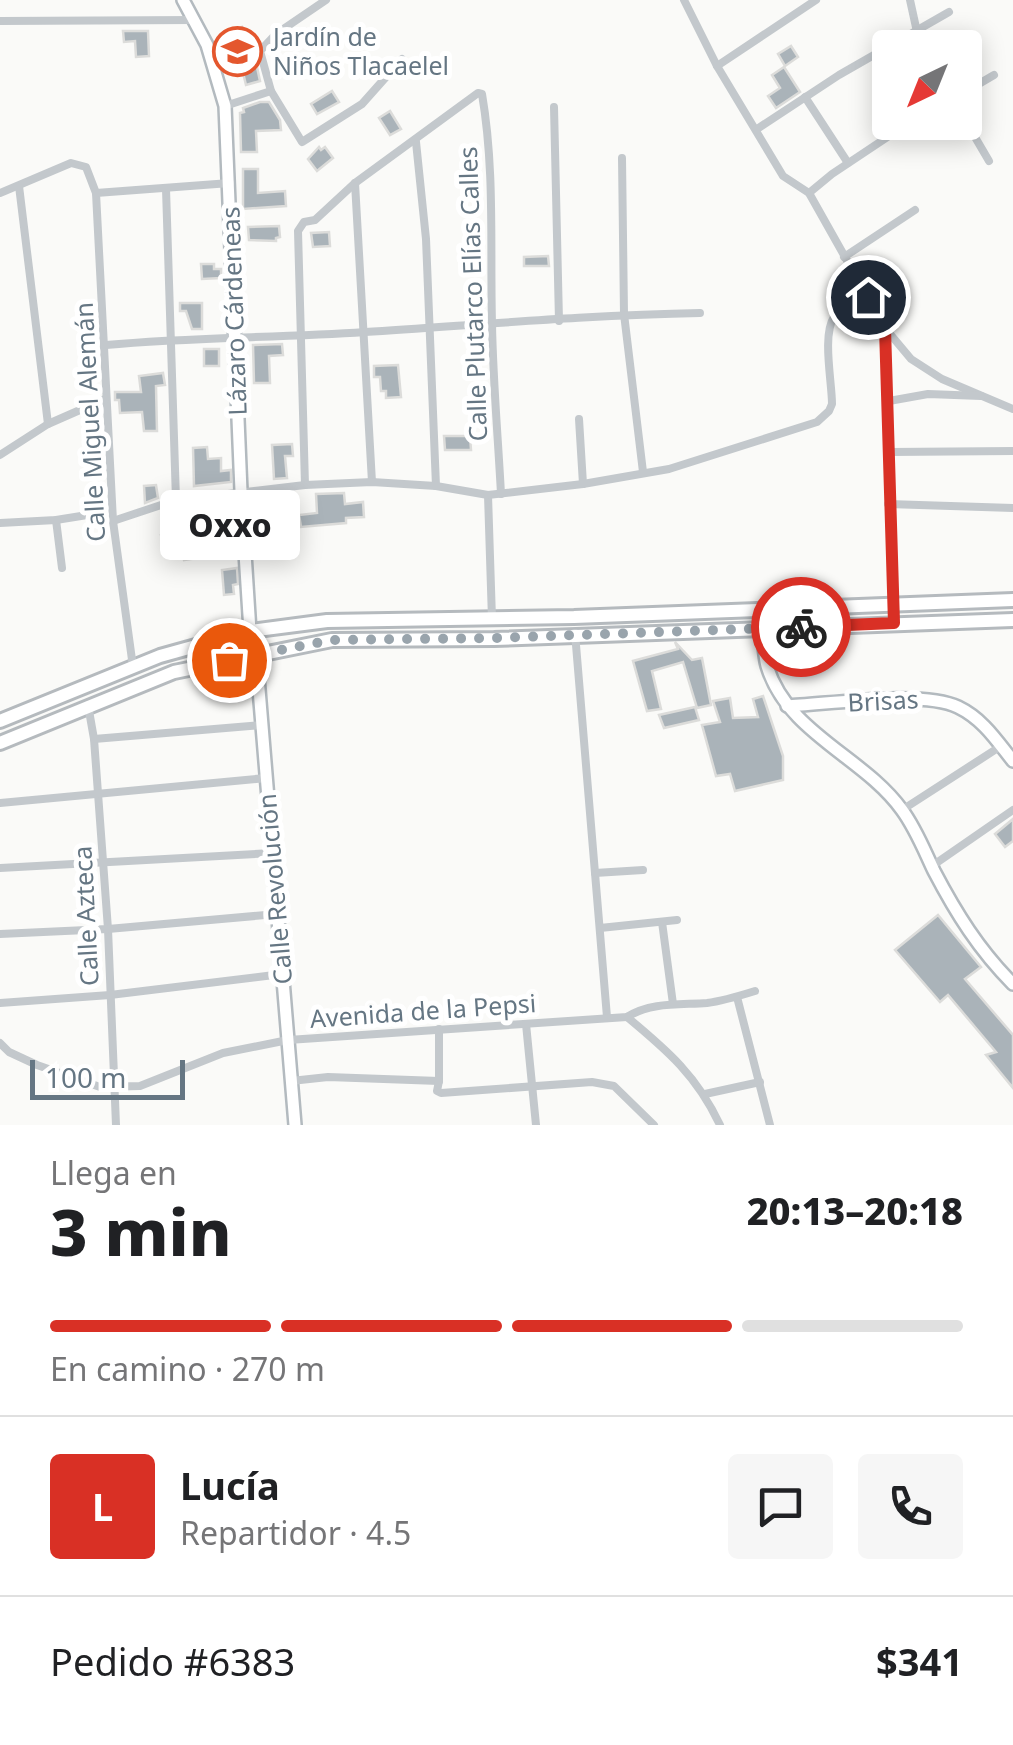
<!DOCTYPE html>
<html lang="es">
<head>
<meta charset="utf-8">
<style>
  body { margin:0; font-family:"Noto Sans",sans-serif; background:#f6f6f6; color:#202124; height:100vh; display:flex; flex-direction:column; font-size:38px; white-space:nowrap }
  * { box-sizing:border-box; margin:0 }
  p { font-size:32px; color:#757577 }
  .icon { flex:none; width:55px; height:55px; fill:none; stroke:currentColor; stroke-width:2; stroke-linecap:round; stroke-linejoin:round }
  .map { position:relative; height:1125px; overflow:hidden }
  .panel { display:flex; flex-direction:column; background:#fff; flex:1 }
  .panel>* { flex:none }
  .needle { width:65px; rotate:223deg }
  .buttons { position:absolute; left:872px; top:30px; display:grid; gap:20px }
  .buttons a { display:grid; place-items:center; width:110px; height:110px; border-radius:10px; background:#fff; box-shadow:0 5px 25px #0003; font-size:50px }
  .scale { position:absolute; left:30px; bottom:25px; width:155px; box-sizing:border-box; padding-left:10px; border:5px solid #657683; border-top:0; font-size:28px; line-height:35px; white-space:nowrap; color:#657683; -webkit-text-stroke:8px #fff; paint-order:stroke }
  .pin { position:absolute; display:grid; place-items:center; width:85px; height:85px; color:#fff; margin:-42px; border:5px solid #fff; border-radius:50%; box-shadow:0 2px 10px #0007 }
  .courier { position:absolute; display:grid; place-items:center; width:100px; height:100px; margin:-50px; border:8px solid #d93025; border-radius:50%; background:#fff; color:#222; box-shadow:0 2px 12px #0007 }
  .bubble { position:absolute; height:70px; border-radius:10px; background:#fff; box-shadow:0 5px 25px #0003; font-size:32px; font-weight:800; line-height:70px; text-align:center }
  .head em { font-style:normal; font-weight:800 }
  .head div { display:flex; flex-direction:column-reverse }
  .head { display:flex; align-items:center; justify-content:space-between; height:170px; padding:0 50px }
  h1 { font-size:65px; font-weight:800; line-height:75px }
  .bar { display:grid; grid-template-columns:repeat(4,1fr); gap:15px 10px; align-content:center; height:120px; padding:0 50px }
  .bar i { height:12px; border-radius:8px; background:#e0e0e0 }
  .bar .current { background:#d93025 }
  .bar p { grid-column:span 4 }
  .line { display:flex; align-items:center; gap:25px; padding:0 50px; border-top:2px solid #e0e0e0 }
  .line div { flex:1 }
  .round { display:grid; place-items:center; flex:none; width:105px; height:105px; border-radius:10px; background:#f6f6f6 }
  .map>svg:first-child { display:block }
  .building { fill:#aab3b9; stroke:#dcdcda; stroke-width:2.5 }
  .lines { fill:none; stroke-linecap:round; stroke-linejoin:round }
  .secondary-casing { stroke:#b3babf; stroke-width:16 }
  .primary-casing { stroke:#b5babe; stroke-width:18 }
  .street { stroke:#c3c8cc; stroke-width:8 }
  .secondary { stroke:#fff; stroke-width:11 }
  .primary { stroke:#fff; stroke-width:12 }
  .done { stroke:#99a4ac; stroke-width:10; stroke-dasharray:0 18 }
  .route { stroke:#d93025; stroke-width:12 }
  .labels { text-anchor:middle; stroke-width:10; stroke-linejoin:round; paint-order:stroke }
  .poi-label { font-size:25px; fill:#657683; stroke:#fff; text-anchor:start }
  .street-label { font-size:25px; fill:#657683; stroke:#fff }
</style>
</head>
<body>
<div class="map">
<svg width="1013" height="1125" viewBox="0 0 1013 1125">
  <rect width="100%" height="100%" fill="#fafaf8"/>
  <g class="building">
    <polygon points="242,27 252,44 260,81 246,85 237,48 240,47 232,32"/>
    <polygon points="123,31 148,31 149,56 136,57 135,41 124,42"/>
    <polygon points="791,46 798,57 785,66 778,54"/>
    <polygon points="784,67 800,92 776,108 768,96 780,88 772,75"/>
    <polygon points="332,91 339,102 317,114 311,104"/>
    <polygon points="260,102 269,102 280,120 281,130 256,131 257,152 241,152 240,113 244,112 243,108"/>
    <polygon points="390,111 401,129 390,135 379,118"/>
    <polygon points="319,147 321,150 325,147 333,158 317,171 308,159"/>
    <polygon points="243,169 258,169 258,193 285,191 286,206 243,209"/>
    <polygon points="279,226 280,237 276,238 276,241 249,240 248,227"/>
    <polygon points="329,232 330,246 313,247 311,233"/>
    <polygon points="548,256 549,266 524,266 524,257"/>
    <polygon points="201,264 214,264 214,269 221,269 221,278 202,279"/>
    <polygon points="180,303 202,303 202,329 192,329 186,311 180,311"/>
    <polygon points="282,344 283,355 269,356 270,383 254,383 253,345"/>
    <rect x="204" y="349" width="15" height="17"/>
    <polygon points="398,365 401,397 386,398 386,391 381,391 380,377 374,377 374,366"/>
    <polygon points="163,373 165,385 156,386 157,431 144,431 142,412 120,413 119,400 115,400 115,392 141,392 139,376"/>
    <polygon points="444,436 470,436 471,450 445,450"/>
    <polygon points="292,444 293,456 285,456 287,478 274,479 272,445"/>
    <polygon points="207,447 208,459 221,458 221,471 231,470 231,482 194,486 193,448"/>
    <polygon points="156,485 158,498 145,503 144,486"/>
    <polygon points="344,493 345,504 363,502 364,517 346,518 346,523 301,527 299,515 317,513 316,494"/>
    <polygon points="218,503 219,506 227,505 227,541 235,540 236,552 184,560 180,541 164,545 161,535 182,528 176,508 186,506 188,516 206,510 205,504"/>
    <polygon points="237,568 238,584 233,585 234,594 224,595 222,570"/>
    <polygon points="675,642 692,660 702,658 711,705 697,708 683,662 652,671 661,709 647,711 633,661 678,649"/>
    <polygon points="763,696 783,756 783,780 735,791 730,774 716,776 702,725 720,722 713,701 730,698 733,718 758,717 753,699"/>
    <polygon points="695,707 699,720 664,728 659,715"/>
    <polygon points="1013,819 1013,841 1005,847 995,834"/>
    <polygon points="938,915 981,967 965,979 1013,1035 1013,1088 986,1055 996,1052 948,995 940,1002 895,950"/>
  </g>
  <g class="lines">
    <defs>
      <g id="secondary">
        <polyline points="183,0 207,45 225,106 241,491 250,631"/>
        <path d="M762,628C764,641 764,655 767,666C788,734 863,756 902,810C916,829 924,850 934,871C956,913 979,950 1013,984"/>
        <polyline points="256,653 295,1125"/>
        <path d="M787,706C829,704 924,690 958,707C983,719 997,741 1013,761"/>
      </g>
      <g id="primary">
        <polyline points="0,721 160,656 250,631 327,621 574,617 1013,600"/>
        <polyline points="0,743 174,672 332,640 494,639 1013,620"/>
      </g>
    </defs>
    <use href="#secondary" class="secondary-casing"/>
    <use href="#primary" class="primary-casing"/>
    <g class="street">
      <polyline points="326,0 276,34 260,51 271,91 302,142 362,104 402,59"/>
      <polyline points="684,0 717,66 783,176 809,193 885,328 893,623"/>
      <polyline points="910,0 917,32 925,48"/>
      <polyline points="0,21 195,20"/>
      <polyline points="717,66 816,0"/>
      <polyline points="965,92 994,75"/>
      <polyline points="805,97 848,163"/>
      <polyline points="225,106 271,91"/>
      <polyline points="554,107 559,321"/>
      <polyline points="965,120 989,161"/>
      <polyline points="757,129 839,75 949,12"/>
      <polyline points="416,142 426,239 436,486"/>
      <polyline points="622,158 624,314 643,472"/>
      <polyline points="355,183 372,482"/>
      <polyline points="19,186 48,424"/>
      <polyline points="166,189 176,500"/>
      <polyline points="0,193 71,163 86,167 96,193 113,521 133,667"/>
      <polyline points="96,193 230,183"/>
      <polyline points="809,193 832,174 910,122"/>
      <polyline points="844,257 915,210"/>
      <polyline points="885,328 911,359 942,379 1013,409"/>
      <path d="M106,345C192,337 279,338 365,332C477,325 588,315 700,313"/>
      <polyline points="889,401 928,394 981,396"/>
      <polyline points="579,419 583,484"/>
      <polyline points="890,452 1013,451"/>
      <polyline points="0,455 48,424 105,399"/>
      <path d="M305,485L298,231L304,222L315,220L355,183L478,93L482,94C495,170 490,247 492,324C493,381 498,437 501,494"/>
      <polyline points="488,495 492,619"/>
      <polyline points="888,504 1013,508"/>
      <polyline points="56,520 62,568"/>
      <path d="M0,523L56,520L106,512L113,521L176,500L305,485L372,482L436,486L488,495L583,484L669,469L817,422L829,411L832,404C832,382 822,335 834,317C841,307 857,302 868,297"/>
      <polyline points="575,633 607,1017"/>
      <polyline points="88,705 94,739 108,929 116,1125"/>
      <polyline points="94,739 262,725"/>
      <polyline points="0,803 266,778"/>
      <polyline points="902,810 1001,746"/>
      <polyline points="932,866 1013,810"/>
      <polyline points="0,868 272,853"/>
      <polyline points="595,873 643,870"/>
      <polyline points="662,922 673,1004"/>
      <polyline points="600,928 677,920"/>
      <polyline points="0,934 108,929 277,914"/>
      <polyline points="737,997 770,1125"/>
      <polyline points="0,1003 110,995 282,974"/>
      <path d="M627,1017C668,1051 697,1076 720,1125"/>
      <polyline points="526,1024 536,1125"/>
      <path d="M0,1043L9,1052L37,1065L100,1087L140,1086L223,1053L288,1040L627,1017C651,1002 679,1005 707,1003C723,1001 739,996 755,991"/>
      <polyline points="291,1081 328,1077 439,1081 439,1029"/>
      <polyline points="439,1081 437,1091 441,1093 592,1082 614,1086 654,1125"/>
      <polyline points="705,1094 760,1082"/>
    </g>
    <use href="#secondary" class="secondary"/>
    <use href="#primary" class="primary"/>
  </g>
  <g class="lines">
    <polyline class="done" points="229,660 332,640 494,638 801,627"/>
    <polyline class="route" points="801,627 894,623 885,328 868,297"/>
  </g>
  <defs>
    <symbol id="school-ring" viewBox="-11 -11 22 22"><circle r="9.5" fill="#fff" stroke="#e4572e" stroke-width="1.5"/><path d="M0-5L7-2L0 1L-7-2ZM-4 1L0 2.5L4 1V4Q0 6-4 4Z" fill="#e4572e"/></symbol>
  </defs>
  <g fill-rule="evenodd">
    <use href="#school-ring" x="210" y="24" width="55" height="55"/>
  </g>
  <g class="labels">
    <g class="poi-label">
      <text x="273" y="46">Jardín de<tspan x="273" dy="29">Niños Tlacaelel</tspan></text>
    </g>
    <g class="street-label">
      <text transform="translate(473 294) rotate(-92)" y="9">Calle Plutarco Elías Calles</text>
      <text transform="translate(234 311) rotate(-92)" y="9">Lázaro Cárdeneas</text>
      <text transform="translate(90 422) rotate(-93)" y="9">Calle Miguel Alemán</text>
      <text transform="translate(883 701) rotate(-3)" y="9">Brisas</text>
      <text transform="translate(275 889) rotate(-95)" y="9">Calle Revolución</text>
      <text transform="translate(86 916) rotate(-93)" y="9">Calle Azteca</text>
      <text transform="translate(423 1011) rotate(-4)" y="9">Avenida de la Pepsi</text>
    </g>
  </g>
</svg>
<div class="buttons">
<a><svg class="needle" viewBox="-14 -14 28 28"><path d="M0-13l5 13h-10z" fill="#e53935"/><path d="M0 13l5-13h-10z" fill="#757577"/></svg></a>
</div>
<div class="scale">100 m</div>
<div class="pin" style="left:229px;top:660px;background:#ea580c"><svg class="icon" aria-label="bag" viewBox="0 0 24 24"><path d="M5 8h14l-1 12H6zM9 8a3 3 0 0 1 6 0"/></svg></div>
<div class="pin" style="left:868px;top:297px;background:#1f2937"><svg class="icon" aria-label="home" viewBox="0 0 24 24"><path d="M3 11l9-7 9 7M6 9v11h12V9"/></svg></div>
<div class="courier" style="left:801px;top:627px"><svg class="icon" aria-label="bike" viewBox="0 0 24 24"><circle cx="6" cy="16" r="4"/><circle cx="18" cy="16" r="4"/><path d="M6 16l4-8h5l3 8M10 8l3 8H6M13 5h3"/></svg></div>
<div class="bubble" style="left:160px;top:490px;width:140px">Oxxo</div>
</div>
<section class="panel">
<div class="head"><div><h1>3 min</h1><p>Llega en</p></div><em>20:13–20:18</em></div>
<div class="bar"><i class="current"></i><i class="current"></i><i class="current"></i><i></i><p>En camino · 270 m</p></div>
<div class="line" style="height:180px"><b class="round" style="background:#d93025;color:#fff">L</b><div><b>Lucía</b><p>Repartidor · 4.5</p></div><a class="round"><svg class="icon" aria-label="chat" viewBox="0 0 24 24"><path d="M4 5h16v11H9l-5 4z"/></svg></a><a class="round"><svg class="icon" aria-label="phone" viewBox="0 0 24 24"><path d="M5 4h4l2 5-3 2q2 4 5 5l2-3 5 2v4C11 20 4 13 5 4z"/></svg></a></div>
<div class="line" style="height:130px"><div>Pedido #6383</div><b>$341</b></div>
</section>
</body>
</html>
